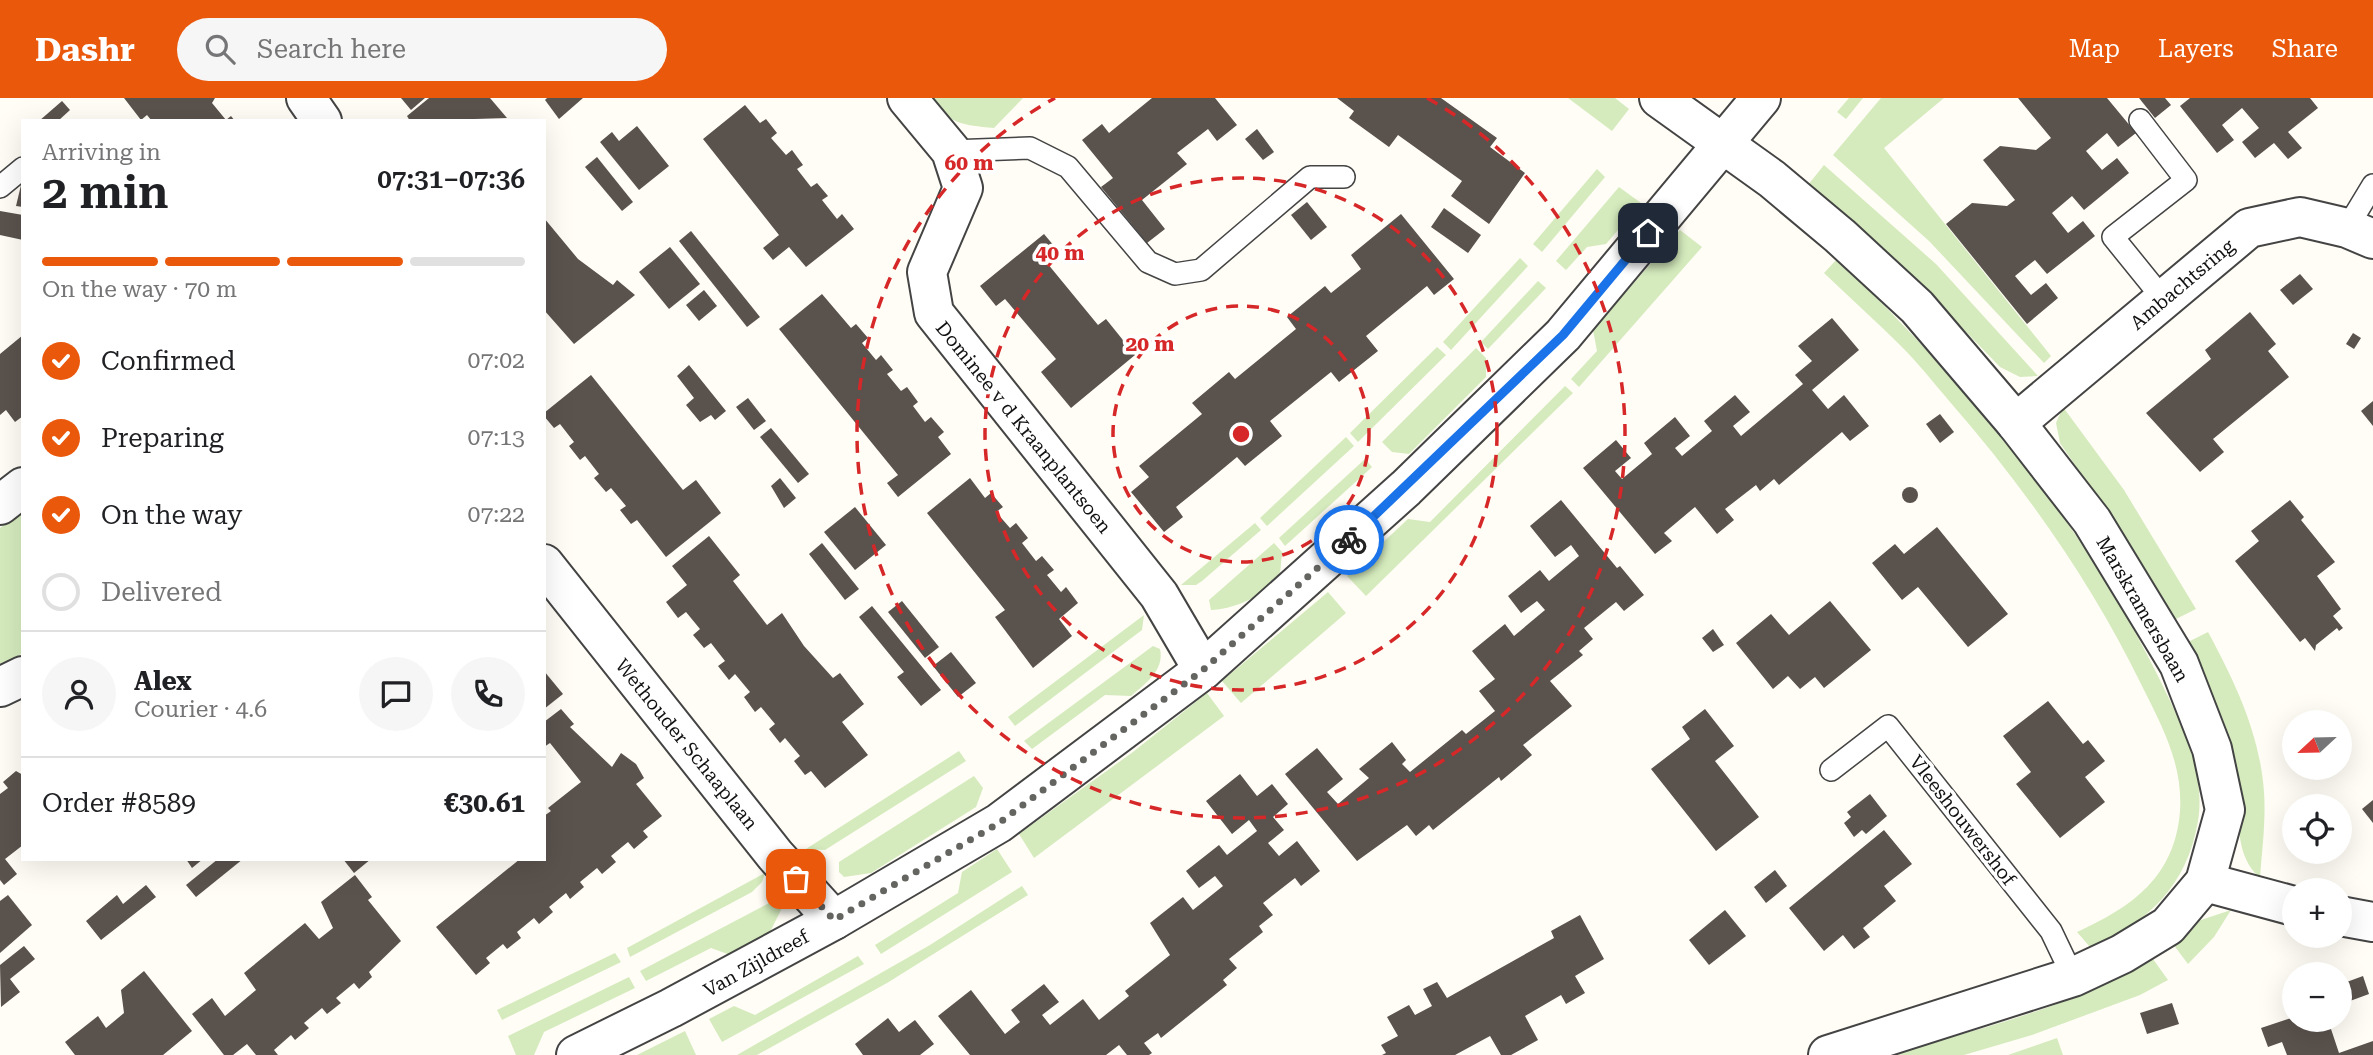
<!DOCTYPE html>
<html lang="en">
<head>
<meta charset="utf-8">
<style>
  body { margin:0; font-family:"Roboto Serif",serif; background:#f6f6f6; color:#202124; height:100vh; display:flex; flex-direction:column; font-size:26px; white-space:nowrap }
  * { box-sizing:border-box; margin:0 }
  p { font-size:23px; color:#757577 }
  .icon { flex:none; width:38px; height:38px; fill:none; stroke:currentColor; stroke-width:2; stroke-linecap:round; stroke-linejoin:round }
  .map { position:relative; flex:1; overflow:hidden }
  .details { position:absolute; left:21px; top:21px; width:525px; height:742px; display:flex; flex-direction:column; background:#fff; border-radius:0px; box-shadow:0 7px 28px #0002 }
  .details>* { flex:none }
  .needle { width:46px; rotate:248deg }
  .controls { position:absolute; left:2282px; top:612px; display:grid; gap:14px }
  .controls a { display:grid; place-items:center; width:70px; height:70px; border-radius:50%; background:#fff; box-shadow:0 7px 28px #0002; font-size:35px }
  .pin { position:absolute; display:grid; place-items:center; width:60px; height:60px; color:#fff; margin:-30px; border-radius:14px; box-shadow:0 4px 10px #0006 }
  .courier { position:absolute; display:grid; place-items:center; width:70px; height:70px; margin:-35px; border:5px solid #1a73e8; border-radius:50%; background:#fff; color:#222; box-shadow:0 2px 9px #0007 }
  .overview em { font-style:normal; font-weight:600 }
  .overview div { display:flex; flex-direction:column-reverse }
  .overview { display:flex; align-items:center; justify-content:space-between; height:119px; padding:0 21px }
  h1 { font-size:46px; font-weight:600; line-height:52px }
  .bar { display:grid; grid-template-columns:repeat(4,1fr); gap:10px 7px; align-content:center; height:84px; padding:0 21px }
  .bar i { height:9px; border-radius:5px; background:#e0e0e0 }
  .bar .active { background:#ea580c }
  .bar p { grid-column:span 4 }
  .line { display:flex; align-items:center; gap:18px; padding:0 21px; border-top:2px solid #e0e0e0 }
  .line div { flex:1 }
  .round { display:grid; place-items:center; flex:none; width:74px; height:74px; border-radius:37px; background:#f6f6f6 }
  ol { padding:0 21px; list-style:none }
  li { display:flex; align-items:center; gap:21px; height:77px }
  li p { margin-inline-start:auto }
  li .icon { padding:7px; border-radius:50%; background:#ea580c; color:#fff; stroke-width:4 }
  li:last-child { color:#757577 }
  li i { width:38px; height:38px; border:4px solid #e0e0e0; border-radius:50% }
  header { display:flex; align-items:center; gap:42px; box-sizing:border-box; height:98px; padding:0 35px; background:#ea580c; color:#fff }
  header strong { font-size:33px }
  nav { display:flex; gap:38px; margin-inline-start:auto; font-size:24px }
  .search { width:490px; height:63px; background:#f6f6f6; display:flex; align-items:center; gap:18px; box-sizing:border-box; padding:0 24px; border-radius:38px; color:#757577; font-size:26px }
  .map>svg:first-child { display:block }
  .green { fill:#d5ebbd }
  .building { fill:#5a524d }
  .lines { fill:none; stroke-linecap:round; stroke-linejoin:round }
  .service-casing { stroke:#444; stroke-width:24 }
  .minor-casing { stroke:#444; stroke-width:42 }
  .service { stroke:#fff; stroke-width:21 }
  .minor { stroke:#fff; stroke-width:38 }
  .done { stroke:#646461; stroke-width:7; stroke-dasharray:0 12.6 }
  .route { stroke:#1a73e8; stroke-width:9 }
  .ring { fill:none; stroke:#d62828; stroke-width:3.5; stroke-dasharray:12 9 }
  .labels { text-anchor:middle; stroke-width:7; stroke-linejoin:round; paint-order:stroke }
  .street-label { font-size:19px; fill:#111; stroke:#fff }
  .centre { fill:#d62828; stroke:#fff; stroke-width:3.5 }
  .ring-label { font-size:21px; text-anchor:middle; font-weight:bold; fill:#d62828; stroke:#fff; stroke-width:7; stroke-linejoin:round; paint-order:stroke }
</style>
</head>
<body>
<header>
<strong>Dashr</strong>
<div class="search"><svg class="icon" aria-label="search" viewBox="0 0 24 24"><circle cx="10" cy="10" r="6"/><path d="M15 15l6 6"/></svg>Search here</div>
<nav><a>Map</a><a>Layers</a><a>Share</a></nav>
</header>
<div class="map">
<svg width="2373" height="957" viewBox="0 0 2373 957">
  <rect width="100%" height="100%" fill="#fffdf5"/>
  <g class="green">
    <path d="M928,0H1023L994,30C962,27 950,26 928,0Z"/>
    <polygon points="1568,0 1615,0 1629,11 1612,33"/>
    <polygon points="1849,0 1863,0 1846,21 1837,14"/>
    <polygon points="1881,0 1944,0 1884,50 2051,258 2044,265 1929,143 1833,57"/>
    <polygon points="1824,67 1936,166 2038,278 2020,279 2000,269 1908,174 1808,87"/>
    <polygon points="1597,71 1605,79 1542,154 1533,146"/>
    <polygon points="1619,89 1641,105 1606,146 1587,149 1566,172 1556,163"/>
    <polygon points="1680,132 1702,149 1579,289 1571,281 1597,253 1593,232"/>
    <polygon points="1520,160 1528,168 1451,252 1443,244"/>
    <path d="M1837,161C1969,289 2078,416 2160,582C2181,626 2206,673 2198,723C2187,788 2148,825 2090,849L2077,834C2132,809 2175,779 2180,713C2183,666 2162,628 2142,588C2092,485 2025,390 1950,304C1934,285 1918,265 1901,248C1876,223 1849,199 1824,175Z"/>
    <polygon points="1538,183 1546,190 1488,251 1481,244"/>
    <polygon points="1437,249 1446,257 1358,344 1350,335"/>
    <polygon points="1476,250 1486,260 1486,279 1409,356 1392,354 1382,344"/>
    <polygon points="1565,288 1573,295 1366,498 1347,478 1408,421 1430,424"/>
    <polygon points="2063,309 2124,392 2196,511 2174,522 2101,405 2060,345 2056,325"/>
    <polygon points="1346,339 1354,348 1267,428 1260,420"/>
    <polygon points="1365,361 1372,369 1285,448 1279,440"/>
    <polygon points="23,411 23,555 0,567 0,430"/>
    <polygon points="1255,425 1261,432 1202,483 1196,487 1181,487"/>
    <path d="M1274,445L1283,455C1280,461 1282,471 1279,477C1264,498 1236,511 1211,512L1209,502Z"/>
    <polygon points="1328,494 1346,515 1241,605 1222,583"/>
    <polygon points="1144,517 1142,532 1015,628 1008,619"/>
    <path d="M2208,534C2235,584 2260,636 2264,694C2266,722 2262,752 2260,780C2233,756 2240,719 2238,685C2235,635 2208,589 2186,545Z"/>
    <path d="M1153,548L1160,551C1165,572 1145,586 1131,598L1105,597L1032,651L1024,643Z"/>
    <polygon points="1207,595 1224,618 1034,760 1019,736 1133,654"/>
    <polygon points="959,653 966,663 825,752 806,751"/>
    <polygon points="974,678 983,690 976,709 871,775 844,779 839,774 839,764"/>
    <polygon points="997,751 1012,774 881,856 875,847 958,795 962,774"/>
    <polygon points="765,775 762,784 752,794 630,859 627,850"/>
    <polygon points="1022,788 1028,797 887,885 757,957 737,957 930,847"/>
    <polygon points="773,803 782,810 768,838 733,858 711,850 646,883 640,873"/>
    <polygon points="2231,812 2214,839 2188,866 2173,846 2201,822"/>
    <polygon points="615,855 621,864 502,922 497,912"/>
    <polygon points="858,858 864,866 722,944 709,921 734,908 755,917"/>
    <path d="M2153,861L2168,882L2140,897L2032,937L1964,957H1892C1978,930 2075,909 2153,861Z"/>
    <polygon points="629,879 635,890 544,934 534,957 516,957 508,938"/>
    <polygon points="685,933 696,957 637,957"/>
    <polygon points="2057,940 2063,957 2008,957"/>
  </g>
  <g class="building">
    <polygon points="124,0 215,0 212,5 226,22 231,18 235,23 152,23 147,17 141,22"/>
    <polygon points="401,0 425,0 411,12"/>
    <polygon points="429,0 490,0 507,20 410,23 407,18"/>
    <polygon points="547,0 583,0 559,21 545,2"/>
    <polygon points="1152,0 1215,0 1237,27 1217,43 1208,31 1177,55 1187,66 1142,102 1165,131 1147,145 1101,89 1113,80 1082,42 1102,26 1109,35"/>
    <polygon points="1337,0 1441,0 1497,40 1490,49 1525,75 1489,126 1451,98 1462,83 1398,37 1389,49 1349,20 1354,13"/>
    <polygon points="2018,0 2107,0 2136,35 2118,49 2107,35 2086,53 2102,72 2117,60 2129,75 2084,112 2072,98 2052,115 2068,135 2083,123 2095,138 2047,176 2035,162 2015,178 2031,197 2046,185 2058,200 2027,226 1946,126 1972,105 2007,108 2015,102 1983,62 2000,48 2036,52 2051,40"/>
    <polygon points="2139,0 2165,0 2171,7 2155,20"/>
    <polygon points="2190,0 2310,0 2318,10 2288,34 2302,50 2288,61 2274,45 2255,60 2242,44 2259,30 2242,10 2222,27 2234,42 2217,55 2180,8"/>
    <polygon points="62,3 70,12 58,23 39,23"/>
    <polygon points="745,7 760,25 766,21 777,35 771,40 786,57 792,52 803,67 797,71 811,89 817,85 828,98 822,102 837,121 842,116 854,131 806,169 789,149 773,162 763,150 779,137 703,41"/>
    <polygon points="637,28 669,68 639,92 600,44 612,34 619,43"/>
    <polygon points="1257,31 1274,54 1263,62 1245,41"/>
    <polygon points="597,59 633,104 622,113 585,69"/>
    <polygon points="22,83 23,83 23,109 16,108"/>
    <polygon points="1307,104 1327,129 1311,142 1291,117"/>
    <polygon points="1444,110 1481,137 1468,155 1431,129"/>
    <polygon points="0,113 23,117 23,142 0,137"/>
    <polygon points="1401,116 1454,181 1434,197 1427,188 1366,238 1378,253 1339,284 1331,274 1270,323 1282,338 1245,368 1237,359 1207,384 1176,409 1183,419 1164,434 1131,394 1149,379 1139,368 1202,316 1192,305 1229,274 1235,281 1296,231 1287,219 1325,188 1331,195 1361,171 1351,157"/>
    <polygon points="544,120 578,161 613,187 617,182 635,197 574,246 544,212"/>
    <polygon points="691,133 760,219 747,229 679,143"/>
    <polygon points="1044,136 1060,155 1047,165 1098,227 1106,221 1135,257 1071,310 1041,274 1056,261 1005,201 996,208 980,188"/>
    <polygon points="670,149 700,186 669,211 639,174"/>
    <polygon points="2300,176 2313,191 2293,207 2280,192"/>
    <polygon points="704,192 717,208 699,223 686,207"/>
    <polygon points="822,196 851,230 856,226 868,240 862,245 876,262 881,257 893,272 887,276 901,293 907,289 918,304 913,308 925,324 931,319 944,334 938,339 951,356 898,399 887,385 898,377 779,231"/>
    <polygon points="2250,214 2276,246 2268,253 2289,279 2213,341 2224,354 2200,374 2146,315 2211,261 2205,252"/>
    <polygon points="1832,220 1859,252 1812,292 1828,311 1844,297 1869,328 1850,343 1842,334 1779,387 1774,381 1760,393 1756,387 1725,411 1734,422 1717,436 1695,409 1664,435 1672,443 1655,456 1583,370 1616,342 1631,360 1615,373 1622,381 1652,356 1644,345 1675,319 1690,338 1675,350 1682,358 1712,333 1704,323 1735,297 1750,314 1733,328 1741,338 1803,286 1795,277 1812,263 1798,248"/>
    <polygon points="2353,235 2361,240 2354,251 2346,246"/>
    <polygon points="23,237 23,318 15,324 6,312 0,317 0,256"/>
    <polygon points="689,267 726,313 715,322 711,317 700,324 686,307 694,300 677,278"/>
    <polygon points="591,277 683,392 696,382 721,415 666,459 637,422 631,426 620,412 626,408 611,390 606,394 594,380 599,376 585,358 580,362 569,348 574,344 560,326 554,330 544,318 544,315"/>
    <polygon points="748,300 766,323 754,332 736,309"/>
    <polygon points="2373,303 2373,328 2361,313"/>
    <polygon points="1940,316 1954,334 1940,345 1926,326"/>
    <polygon points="771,330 809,376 798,385 760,339"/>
    <polygon points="780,380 796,400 784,410 771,388"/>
    <polygon points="970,380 985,400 991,395 1003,409 996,414 1010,430 1016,425 1028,440 1022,445 1036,463 1042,458 1054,472 1047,477 1061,494 1066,489 1078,505 1059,521 1072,538 1033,570 995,519 1005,512 927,415"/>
    <circle cx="1910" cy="397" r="8"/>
    <polygon points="1561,402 1617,470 1620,468 1644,497 1624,513 1616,504 1584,530 1593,541 1579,553 1583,557 1550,583 1572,608 1523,647 1532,657 1501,683 1499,679 1433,732 1429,727 1416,738 1407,727 1357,763 1285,676 1317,650 1343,681 1327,694 1338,706 1369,680 1359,671 1392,644 1406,662 1402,666 1410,674 1462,632 1466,636 1495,613 1479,593 1495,581 1472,553 1505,526 1514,538 1545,512 1537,503 1521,515 1508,498 1540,472 1549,483 1579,458 1571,447 1555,459 1530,428"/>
    <polygon points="2290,402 2304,419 2301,422 2335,464 2317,478 2341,511 2333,518 2343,530 2339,533 2337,530 2316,547 2315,553 2305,540 2300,544 2235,463 2259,443 2251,433"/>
    <polygon points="855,409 886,447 855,472 824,434"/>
    <polygon points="1937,429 2008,516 1968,549 1918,489 1902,502 1872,465 1895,446 1904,456"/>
    <polygon points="709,438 740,477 733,483 767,527 782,515 804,548 833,580 840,575 864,606 842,624 868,657 825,690 811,673 805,677 794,663 800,658 785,640 780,645 769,631 775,626 761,609 755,614 744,599 750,594 735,576 729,582 718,568 725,563 711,545 704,550 693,537 700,531 686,514 678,520 666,504 687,487 672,468"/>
    <polygon points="822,445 859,491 845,502 809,456"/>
    <polygon points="902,503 939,549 925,560 888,514"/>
    <polygon points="1830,503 1871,552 1824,590 1815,579 1800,591 1788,578 1773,591 1736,545 1771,516 1789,537"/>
    <polygon points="872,508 941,592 921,608 897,579 904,574 859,519"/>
    <polygon points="1713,531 1724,547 1713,554 1702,540"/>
    <polygon points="951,554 976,585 958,599 933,568"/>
    <polygon points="544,573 563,596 544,611"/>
    <polygon points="2048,603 2083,646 2088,642 2105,663 2085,679 2105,704 2060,740 2016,686 2031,674 2003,638"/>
    <polygon points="561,611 574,626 570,629 612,669 621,655 636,666 644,680 636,686 662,718 643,733 648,739 634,751 628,744 611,758 616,764 602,776 597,770 580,784 584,789 570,801 566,795 549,809 553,814 539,826 534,820 517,834 521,840 507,851 503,846 486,860 490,865 476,877 436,829 520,761 544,761 544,718 551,713 548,710 581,684 550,645 544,649 544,624"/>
    <polygon points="1705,611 1734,648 1715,663 1759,719 1716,753 1651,671 1690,641 1682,629"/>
    <polygon points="16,673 23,677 23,747 5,761 17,776 4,787 0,782 0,696 8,690 3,684"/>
    <polygon points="1240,676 1257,698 1272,686 1288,706 1273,719 1284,732 1268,745 1279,758 1297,743 1320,773 1301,788 1295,780 1263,805 1273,817 1259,828 1263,834 1229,861 1237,870 1223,882 1227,887 1161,940 1158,935 1144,945 1152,955 1149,957 1127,957 1119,947 1106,957 970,957 938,918 971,892 1005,936 1020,924 1011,912 1044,886 1059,904 1042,917 1050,927 1083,901 1099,922 1129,898 1125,893 1170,857 1150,825 1183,799 1193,812 1223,788 1215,778 1199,790 1186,773 1219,747 1227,757 1257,733 1249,722 1232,736 1206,703"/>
    <polygon points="1870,696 1887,718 1866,736 1862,732 1854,739 1844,725 1851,719 1847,714"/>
    <polygon points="2373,702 2373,725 2362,711"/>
    <polygon points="1884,732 1912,766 1884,788 1896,803 1863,830 1870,839 1854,851 1843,837 1824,853 1789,810"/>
    <polygon points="186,761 203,761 192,770"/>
    <polygon points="218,761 243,761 196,799 186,787"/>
    <polygon points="343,761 371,761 354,775"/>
    <polygon points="1775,772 1787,788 1766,805 1754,789"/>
    <polygon points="355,777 372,799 368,802 401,843 369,874 372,879 359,891 354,885 336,900 341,905 327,916 322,910 304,925 309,930 295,942 291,937 274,952 278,957 256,957 247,946 233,957 224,957 192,916 212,900 225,918 256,892 244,875 305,825 319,841 333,830 321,804"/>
    <polygon points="146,787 156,799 101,842 86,823 117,797 123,806"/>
    <polygon points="8,797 32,827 0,855 0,803"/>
    <polygon points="1725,812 1746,838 1709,867 1689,842"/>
    <polygon points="1580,817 1604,861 1575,878 1585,895 1566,906 1561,897 1525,918 1538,942 1511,957 1501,957 1490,938 1455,957 1382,957 1386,955 1381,947 1398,938 1387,919 1409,907 1415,917 1432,908 1423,891 1437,884 1447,900 1554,840 1551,833"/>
    <polygon points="24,848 35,861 10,881 20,894 1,909 0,867"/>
    <polygon points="144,873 192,933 163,957 75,957 65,944 98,918 106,930 124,915 121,892"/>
    <polygon points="2363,878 2369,896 2350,903 2344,885"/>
    <polygon points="2172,905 2179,926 2147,936 2140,915"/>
    <polygon points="2294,919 2294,922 2328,922 2339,955 2373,943 2373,957 2287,957 2282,944 2268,949 2261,930"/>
    <polygon points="888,920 899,934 915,922 934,946 920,957 863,957 855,946"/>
  </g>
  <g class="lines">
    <defs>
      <g id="service">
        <polyline points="2140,22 2186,82 2113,139 2164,202"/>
        <polyline points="951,53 1030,50 1068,69 1148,164 1175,176 1201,172 1310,79 1344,79"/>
        <polyline points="0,89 23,70"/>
        <polyline points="2347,130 2373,87"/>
        <polyline points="1831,672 1888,628 2051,833 2073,879"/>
      </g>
      <g id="minor">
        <polyline points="306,0 322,23"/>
        <polyline points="907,0 951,53 963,90 927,174 934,215 1159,497 1203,572"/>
        <polyline points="1659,0 1772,81 1840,138 1917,209 2016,325 2092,423 2179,566 2212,651 2225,712 2205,784 2168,828 2122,856 2073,879 1828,957"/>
        <polyline points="2016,325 2249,130 2300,119 2347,130 2373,141"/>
        <polyline points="0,407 23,389"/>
        <polyline points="544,466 775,757 834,822"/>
        <polyline points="0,589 23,578"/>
        <polyline points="2205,784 2294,808"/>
        <polyline points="2340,818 2373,824"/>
        <polyline points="576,957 671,910 834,822 999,725 1203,572 1406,390 1563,237 1761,0"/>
      </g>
    </defs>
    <use href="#service" class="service-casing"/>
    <use href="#minor" class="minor-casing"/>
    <use href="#service" class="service"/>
    <use href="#minor" class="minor"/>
  </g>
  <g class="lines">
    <polyline class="done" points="796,781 834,822 999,725 1203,572 1349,442"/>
    <polyline class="route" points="1349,442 1563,237 1648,135"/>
  </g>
  <g class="ring">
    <circle cx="1241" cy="336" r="128"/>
    <circle cx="1241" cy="336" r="256"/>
    <path d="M1427 0A384 384 0 1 1 1055 0"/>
  </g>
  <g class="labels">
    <g class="street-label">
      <text transform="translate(2182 186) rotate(-40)" y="7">Ambachtsring</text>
      <text transform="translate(1024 329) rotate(51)" y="7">Dominee v d Kraanplantsoen</text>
      <text transform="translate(2143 511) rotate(60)" y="7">Marskramersbaan</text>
      <text transform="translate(687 646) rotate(51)" y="7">Wethouder Schaaplaan</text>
      <text transform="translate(1963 722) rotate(52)" y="7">Vleeshouwershof</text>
      <text transform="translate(756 865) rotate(-29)" y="7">Van Zijldreef</text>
    </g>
  </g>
  <circle cx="1241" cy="336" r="10" class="centre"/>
  <g class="ring-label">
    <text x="969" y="72">60 m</text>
    <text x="1060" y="162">40 m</text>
    <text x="1150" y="253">20 m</text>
  </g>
</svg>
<div class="controls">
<a><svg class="needle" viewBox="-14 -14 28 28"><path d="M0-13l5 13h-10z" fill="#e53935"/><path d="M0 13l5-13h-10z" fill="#757577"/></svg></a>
<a><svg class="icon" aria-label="locate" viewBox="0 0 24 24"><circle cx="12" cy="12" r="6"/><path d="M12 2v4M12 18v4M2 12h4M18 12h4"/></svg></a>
<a>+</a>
<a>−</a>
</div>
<div class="pin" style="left:796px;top:781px;background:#ea580c"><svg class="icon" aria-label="bag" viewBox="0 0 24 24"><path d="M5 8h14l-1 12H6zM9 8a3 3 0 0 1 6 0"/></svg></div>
<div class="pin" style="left:1648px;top:135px;background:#1f2937"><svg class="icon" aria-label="home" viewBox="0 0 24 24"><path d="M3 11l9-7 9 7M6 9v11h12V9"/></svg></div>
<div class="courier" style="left:1349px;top:442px"><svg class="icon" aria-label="bike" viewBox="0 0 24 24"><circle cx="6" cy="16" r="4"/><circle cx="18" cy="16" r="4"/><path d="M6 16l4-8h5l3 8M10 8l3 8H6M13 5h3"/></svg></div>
<section class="details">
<div class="overview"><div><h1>2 min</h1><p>Arriving in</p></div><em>07:31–07:36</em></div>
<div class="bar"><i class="active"></i><i class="active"></i><i class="active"></i><i></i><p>On the way · 70 m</p></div>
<ol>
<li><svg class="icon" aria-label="check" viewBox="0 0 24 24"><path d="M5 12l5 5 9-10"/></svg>Confirmed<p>07:02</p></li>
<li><svg class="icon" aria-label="check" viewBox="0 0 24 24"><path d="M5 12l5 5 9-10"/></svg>Preparing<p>07:13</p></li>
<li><svg class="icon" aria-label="check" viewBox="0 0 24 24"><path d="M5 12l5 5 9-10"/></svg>On the way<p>07:22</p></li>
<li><i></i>Delivered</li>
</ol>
<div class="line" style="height:126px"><a class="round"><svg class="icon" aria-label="person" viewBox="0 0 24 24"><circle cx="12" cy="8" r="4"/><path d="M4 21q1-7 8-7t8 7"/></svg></a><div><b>Alex</b><p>Courier · 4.6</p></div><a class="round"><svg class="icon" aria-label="chat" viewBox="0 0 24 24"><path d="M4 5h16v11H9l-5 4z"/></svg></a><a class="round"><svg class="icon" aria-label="phone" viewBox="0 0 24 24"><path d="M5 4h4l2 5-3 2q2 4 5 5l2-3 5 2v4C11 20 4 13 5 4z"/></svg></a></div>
<div class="line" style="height:91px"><div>Order #8589</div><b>€30.61</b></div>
</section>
</div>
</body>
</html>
